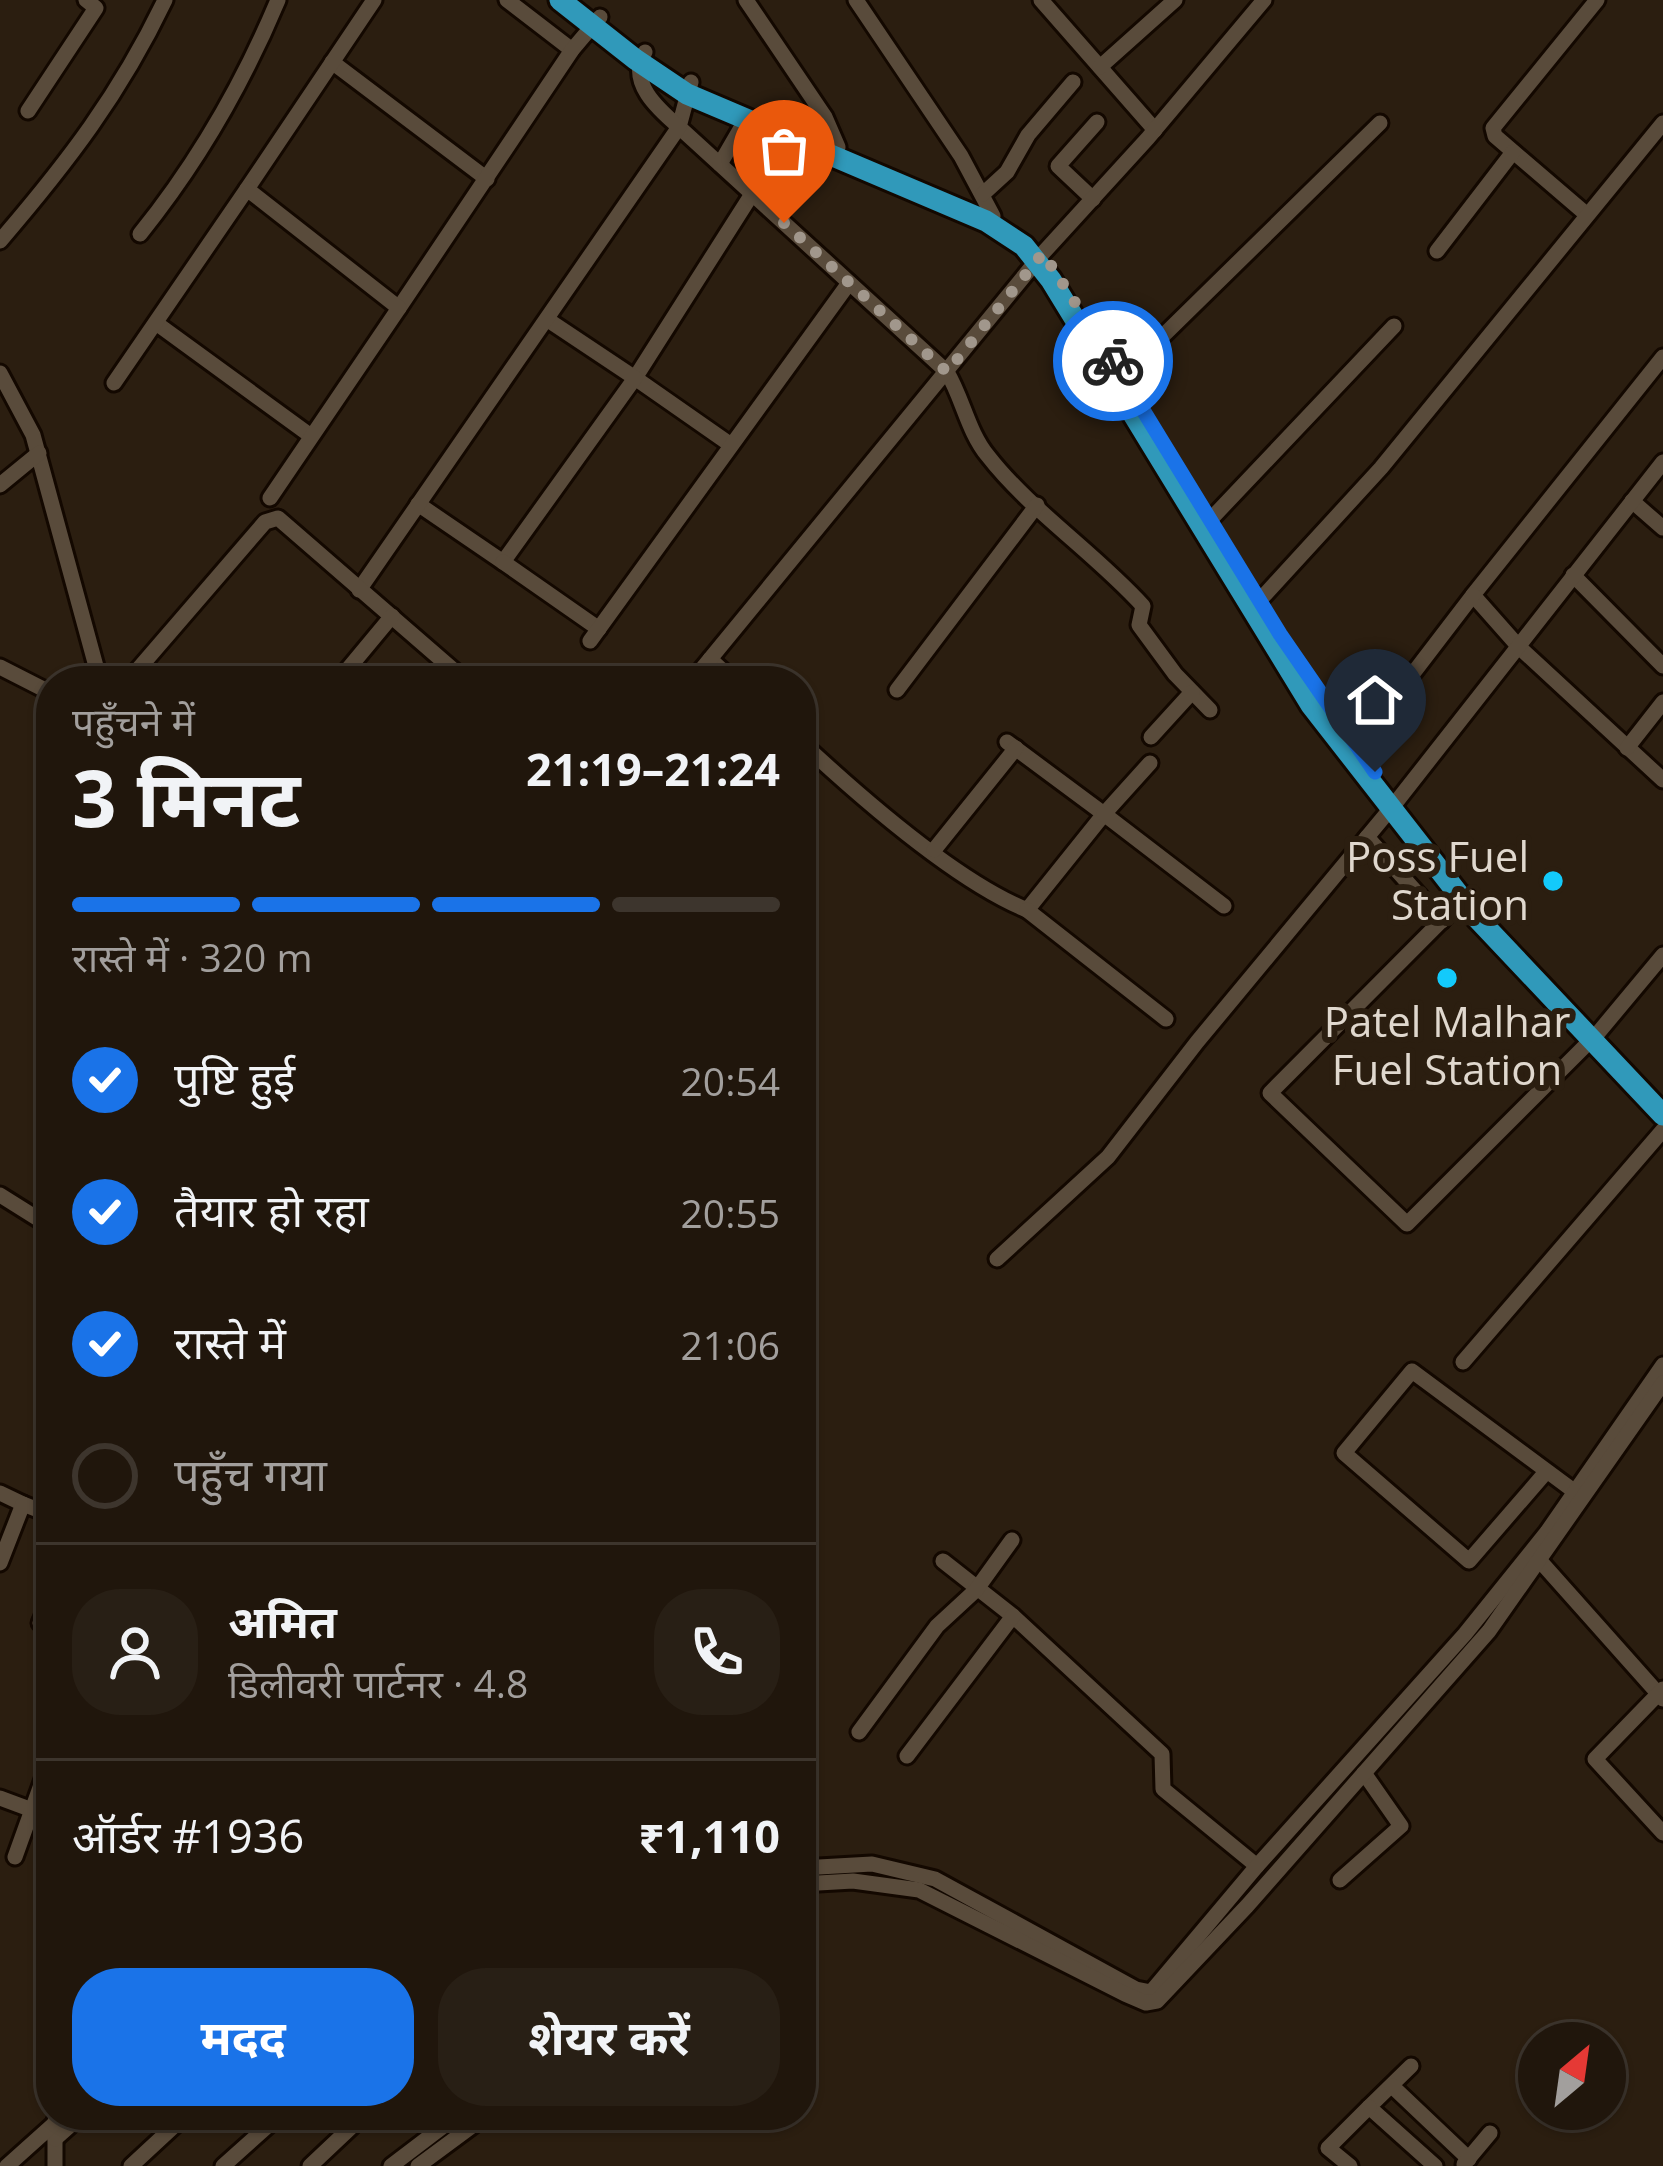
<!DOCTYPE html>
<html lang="hi">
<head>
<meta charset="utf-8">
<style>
  body { margin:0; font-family:"Open Sans","Noto Sans Devanagari",sans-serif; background:#281f15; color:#f1f3f6; height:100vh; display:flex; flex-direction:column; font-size:45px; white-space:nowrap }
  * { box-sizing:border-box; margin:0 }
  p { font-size:39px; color:#a29f9d }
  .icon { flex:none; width:66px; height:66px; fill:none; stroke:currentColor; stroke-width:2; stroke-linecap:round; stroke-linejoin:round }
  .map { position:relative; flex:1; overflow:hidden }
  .drawer { position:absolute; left:36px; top:666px; width:780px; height:1464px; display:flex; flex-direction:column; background:#20160c; border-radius:48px; box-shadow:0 3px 9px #0004,0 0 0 3px #3d352d }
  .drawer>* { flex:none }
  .needle { width:78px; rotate:29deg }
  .fabs { position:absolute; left:1518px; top:2022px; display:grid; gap:24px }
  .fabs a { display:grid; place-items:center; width:108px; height:108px; border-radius:50%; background:#20160c; box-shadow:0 3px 9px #0004,0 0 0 3px #3d352d; font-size:60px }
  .pin { position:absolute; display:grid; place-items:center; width:102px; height:102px; color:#fff; margin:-123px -51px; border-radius:50% 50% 50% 0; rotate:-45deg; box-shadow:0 0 12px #0007 }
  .pin .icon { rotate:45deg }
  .courier { position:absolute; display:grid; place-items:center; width:120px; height:120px; margin:-60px; border:9px solid #1a73e8; border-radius:50%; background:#fff; color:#222; box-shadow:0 3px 15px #0007 }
  .overview em { font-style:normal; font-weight:700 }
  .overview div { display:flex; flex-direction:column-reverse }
  .overview { display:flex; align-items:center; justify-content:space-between; height:204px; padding:0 36px }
  h1 { font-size:78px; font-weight:700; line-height:90px }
  .bar { display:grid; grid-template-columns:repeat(4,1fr); gap:18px 12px; align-content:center; height:144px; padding:0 36px }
  .bar i { height:15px; border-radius:9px; background:#3d352d }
  .bar .current { background:#1a73e8 }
  .bar p { grid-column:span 4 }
  .line { display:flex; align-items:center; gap:30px; padding:0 36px; border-top:3px solid #3d352d }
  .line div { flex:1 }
  .round { display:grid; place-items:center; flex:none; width:126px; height:126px; border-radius:48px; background:#281f15 }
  ol { padding:0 36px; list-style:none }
  li { display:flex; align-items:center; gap:36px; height:132px }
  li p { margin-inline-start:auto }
  li .icon { padding:12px; border-radius:50%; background:#1a73e8; color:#fff; stroke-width:4 }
  li:last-child { color:#a29f9d }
  li i { width:66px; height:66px; border:6px solid #3d352d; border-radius:50% }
  .cta { display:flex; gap:24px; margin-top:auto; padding:24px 36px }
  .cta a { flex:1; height:138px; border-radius:48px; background:#1a73e8; color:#fff; font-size:48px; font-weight:700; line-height:138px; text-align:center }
  .cta a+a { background:#281f15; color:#f1f3f6 }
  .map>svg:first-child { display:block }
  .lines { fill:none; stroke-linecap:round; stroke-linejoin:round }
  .minor-casing { stroke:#130800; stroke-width:21 }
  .highway-casing { stroke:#130800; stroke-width:27 }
  .minor { stroke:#594b3b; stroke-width:15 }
  .highway { stroke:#3099ba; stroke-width:21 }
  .done { stroke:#a1978c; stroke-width:12; stroke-dasharray:0 21.6 }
  .route { stroke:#1a73e8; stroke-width:15 }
  .poi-dot { fill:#13cafb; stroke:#2b1e10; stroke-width:4.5 }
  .labels { text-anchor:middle; stroke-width:12; stroke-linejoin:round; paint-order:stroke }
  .poi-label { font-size:42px; fill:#e0d8ce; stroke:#2b1e10; text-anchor:end }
</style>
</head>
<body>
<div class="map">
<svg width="1663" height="2166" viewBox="0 0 1663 2166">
  <rect width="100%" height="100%" fill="#2b1e10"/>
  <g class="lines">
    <defs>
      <g id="minor">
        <polyline points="507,0 572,50"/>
        <polyline points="746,0 825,117 838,147"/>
        <polyline points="856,0 961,156 993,216"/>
        <polyline points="1041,0 1155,130"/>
        <polyline points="332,62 487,179"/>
        <polyline points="1100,67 1175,0"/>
        <path d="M691,82L679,127L947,372C963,399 968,432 988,456C1029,509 1096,554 1143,606L1139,625L1175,674L1210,710"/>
        <polyline points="28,111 96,8 86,0"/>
        <polyline points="720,164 745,121"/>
        <polyline points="247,189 374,0"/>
        <polyline points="983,194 1007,172 1028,135 1073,82"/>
        <polyline points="1093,199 1058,166 1097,122"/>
        <polyline points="1586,214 1495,136 1493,128 1597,0"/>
        <path d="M140,234C198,162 242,86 278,0"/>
        <path d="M0,241C67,163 120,94 165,0"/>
        <polyline points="1437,251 1513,152"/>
        <polyline points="399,308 572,50 600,17"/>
        <polyline points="156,323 311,436"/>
        <polyline points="1663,357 1473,595 1519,647 1663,780"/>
        <polyline points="0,373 33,435 100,681"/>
        <polyline points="1122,376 1380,123"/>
        <polyline points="114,383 247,189 399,308 270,498"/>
        <polyline points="731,445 635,378 752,194"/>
        <polyline points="0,485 39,453"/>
        <polyline points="1632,501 1663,528"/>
        <polyline points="418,504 503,562 635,378 548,320"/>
        <polyline points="1210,520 1394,326"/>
        <polyline points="503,562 599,629"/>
        <polyline points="1573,575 1663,666"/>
        <path d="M359,590L679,127C658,109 627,82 645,52"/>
        <polyline points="1260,600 1381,468 1663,123"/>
        <polyline points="590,641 849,283"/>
        <polyline points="710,659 734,681"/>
        <polyline points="0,667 51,693"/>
        <polyline points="128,681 265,522 278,518 466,681"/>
        <polyline points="338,681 392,616"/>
        <polyline points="692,681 1043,253 1148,138 1264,0"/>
        <polyline points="897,690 1037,505"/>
        <polyline points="1151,737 1192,692"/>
        <path d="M801,742C858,795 956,881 1027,910L1104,814L1007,742"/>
        <polyline points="1352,742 1408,680 1473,595"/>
        <polyline points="1627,748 1663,702"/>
        <polyline points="1150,763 1104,814 1224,906"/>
        <polyline points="1367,837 1442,921"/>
        <polyline points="934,850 1016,748"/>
        <polyline points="1467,895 1270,1093 1407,1224 1598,1033 1663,955"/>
        <polyline points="1027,910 1166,1019"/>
        <polyline points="0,1195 51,1227"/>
        <polyline points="997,1259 1108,1157 1197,1042 1397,801 1663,462"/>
        <polyline points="1463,1362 1663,1130"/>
        <polyline points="1546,1472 1469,1561 1344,1453 1412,1371 1582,1497"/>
        <polyline points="0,1493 23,1504"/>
        <polyline points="943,1561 1013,1616 1162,1754 1163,1789 1257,1866"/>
        <polyline points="1541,1562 1663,1699"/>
        <polyline points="0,1563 23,1504 51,1515"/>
        <polyline points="40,1623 51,1597"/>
        <polyline points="1663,1689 1595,1759 1663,1833"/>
        <polyline points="859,1732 937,1626 976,1590 1012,1540"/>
        <polyline points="907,1756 1013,1616"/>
        <polyline points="0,1798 51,1817"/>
        <polyline points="15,1857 51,1757"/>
        <polyline points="801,1868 872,1864 935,1879 1136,1989 1151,1992 1257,1866 1465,1634 1547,1532 1663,1365"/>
        <polyline points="1340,1880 1401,1826 1364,1773"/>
        <polyline points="801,1884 853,1881 919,1890 1125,1994 1146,2003 1157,2001 1247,1906 1489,1631 1663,1383"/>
        <polyline points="1411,2066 1369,2107 1435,2166"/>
        <polyline points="1392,2086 1469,2159"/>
        <polyline points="328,2115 344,2133"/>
        <polyline points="55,2121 55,2166"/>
        <polyline points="55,2139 82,2115"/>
        <polyline points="1464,2164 1490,2133"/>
        <polyline points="7,2166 55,2123"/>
        <polyline points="131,2166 186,2115"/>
        <polyline points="223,2166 280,2115"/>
        <polyline points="310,2166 364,2115"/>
        <polyline points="391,2166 458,2115"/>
        <polyline points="418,2166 487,2115"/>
        <polyline points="1350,2166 1328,2148 1369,2107"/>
      </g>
      <polyline id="highway" points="560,0 635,59 687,94 986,221 1024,246 1051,280 1311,705 1477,918 1663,1115"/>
    </defs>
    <use href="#minor" class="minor-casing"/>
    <use href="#highway" class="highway-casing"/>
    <use href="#minor" class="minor"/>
    <use href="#highway" class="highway"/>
  </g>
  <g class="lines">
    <polyline class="done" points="784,223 947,372 1043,253 1113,361"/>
    <polyline class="route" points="1113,361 1280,634 1375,772"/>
  </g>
  <g class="poi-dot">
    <circle cx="1553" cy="881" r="12"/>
    <circle cx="1447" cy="978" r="12"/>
  </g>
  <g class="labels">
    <g class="poi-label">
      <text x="1529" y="872">Poss Fuel<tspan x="1529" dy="48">Station</tspan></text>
      <text x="1447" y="1037" text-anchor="middle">Patel Malhar<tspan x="1447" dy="48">Fuel Station</tspan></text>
    </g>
  </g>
</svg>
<div class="fabs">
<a><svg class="needle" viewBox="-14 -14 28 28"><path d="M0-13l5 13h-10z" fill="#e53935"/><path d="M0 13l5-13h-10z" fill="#a29f9d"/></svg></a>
</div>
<div class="pin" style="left:784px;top:223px;background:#ea580c"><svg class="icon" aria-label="bag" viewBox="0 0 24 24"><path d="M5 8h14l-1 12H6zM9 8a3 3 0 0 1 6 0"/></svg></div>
<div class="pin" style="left:1375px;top:772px;background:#1f2937"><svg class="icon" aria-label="home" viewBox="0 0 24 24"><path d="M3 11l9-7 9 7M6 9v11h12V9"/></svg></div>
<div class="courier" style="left:1113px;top:361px"><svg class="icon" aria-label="bike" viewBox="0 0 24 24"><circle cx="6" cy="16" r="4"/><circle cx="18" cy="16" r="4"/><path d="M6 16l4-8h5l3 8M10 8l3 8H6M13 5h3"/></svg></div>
<section class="drawer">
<div class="overview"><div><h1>3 मिनट</h1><p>पहुँचने में</p></div><em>21:19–21:24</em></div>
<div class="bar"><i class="current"></i><i class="current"></i><i class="current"></i><i></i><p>रास्ते में · 320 m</p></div>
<ol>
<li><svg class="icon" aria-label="check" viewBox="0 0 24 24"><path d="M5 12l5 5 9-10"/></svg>पुष्टि हुई<p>20:54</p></li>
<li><svg class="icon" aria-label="check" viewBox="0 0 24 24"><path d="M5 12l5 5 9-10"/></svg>तैयार हो रहा<p>20:55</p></li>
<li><svg class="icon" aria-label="check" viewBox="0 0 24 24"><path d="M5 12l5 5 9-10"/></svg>रास्ते में<p>21:06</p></li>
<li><i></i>पहुँच गया</li>
</ol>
<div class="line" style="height:216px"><a class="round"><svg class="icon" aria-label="person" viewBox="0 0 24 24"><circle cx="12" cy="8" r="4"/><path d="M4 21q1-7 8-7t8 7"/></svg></a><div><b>अमित</b><p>डिलीवरी पार्टनर · 4.8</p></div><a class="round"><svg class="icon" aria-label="phone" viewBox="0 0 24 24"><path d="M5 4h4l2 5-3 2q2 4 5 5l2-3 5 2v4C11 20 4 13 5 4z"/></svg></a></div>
<div class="line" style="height:156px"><div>ऑर्डर #1936</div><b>₹1,110</b></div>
<div class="cta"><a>मदद</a><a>शेयर करें</a></div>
</section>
</div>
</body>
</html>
